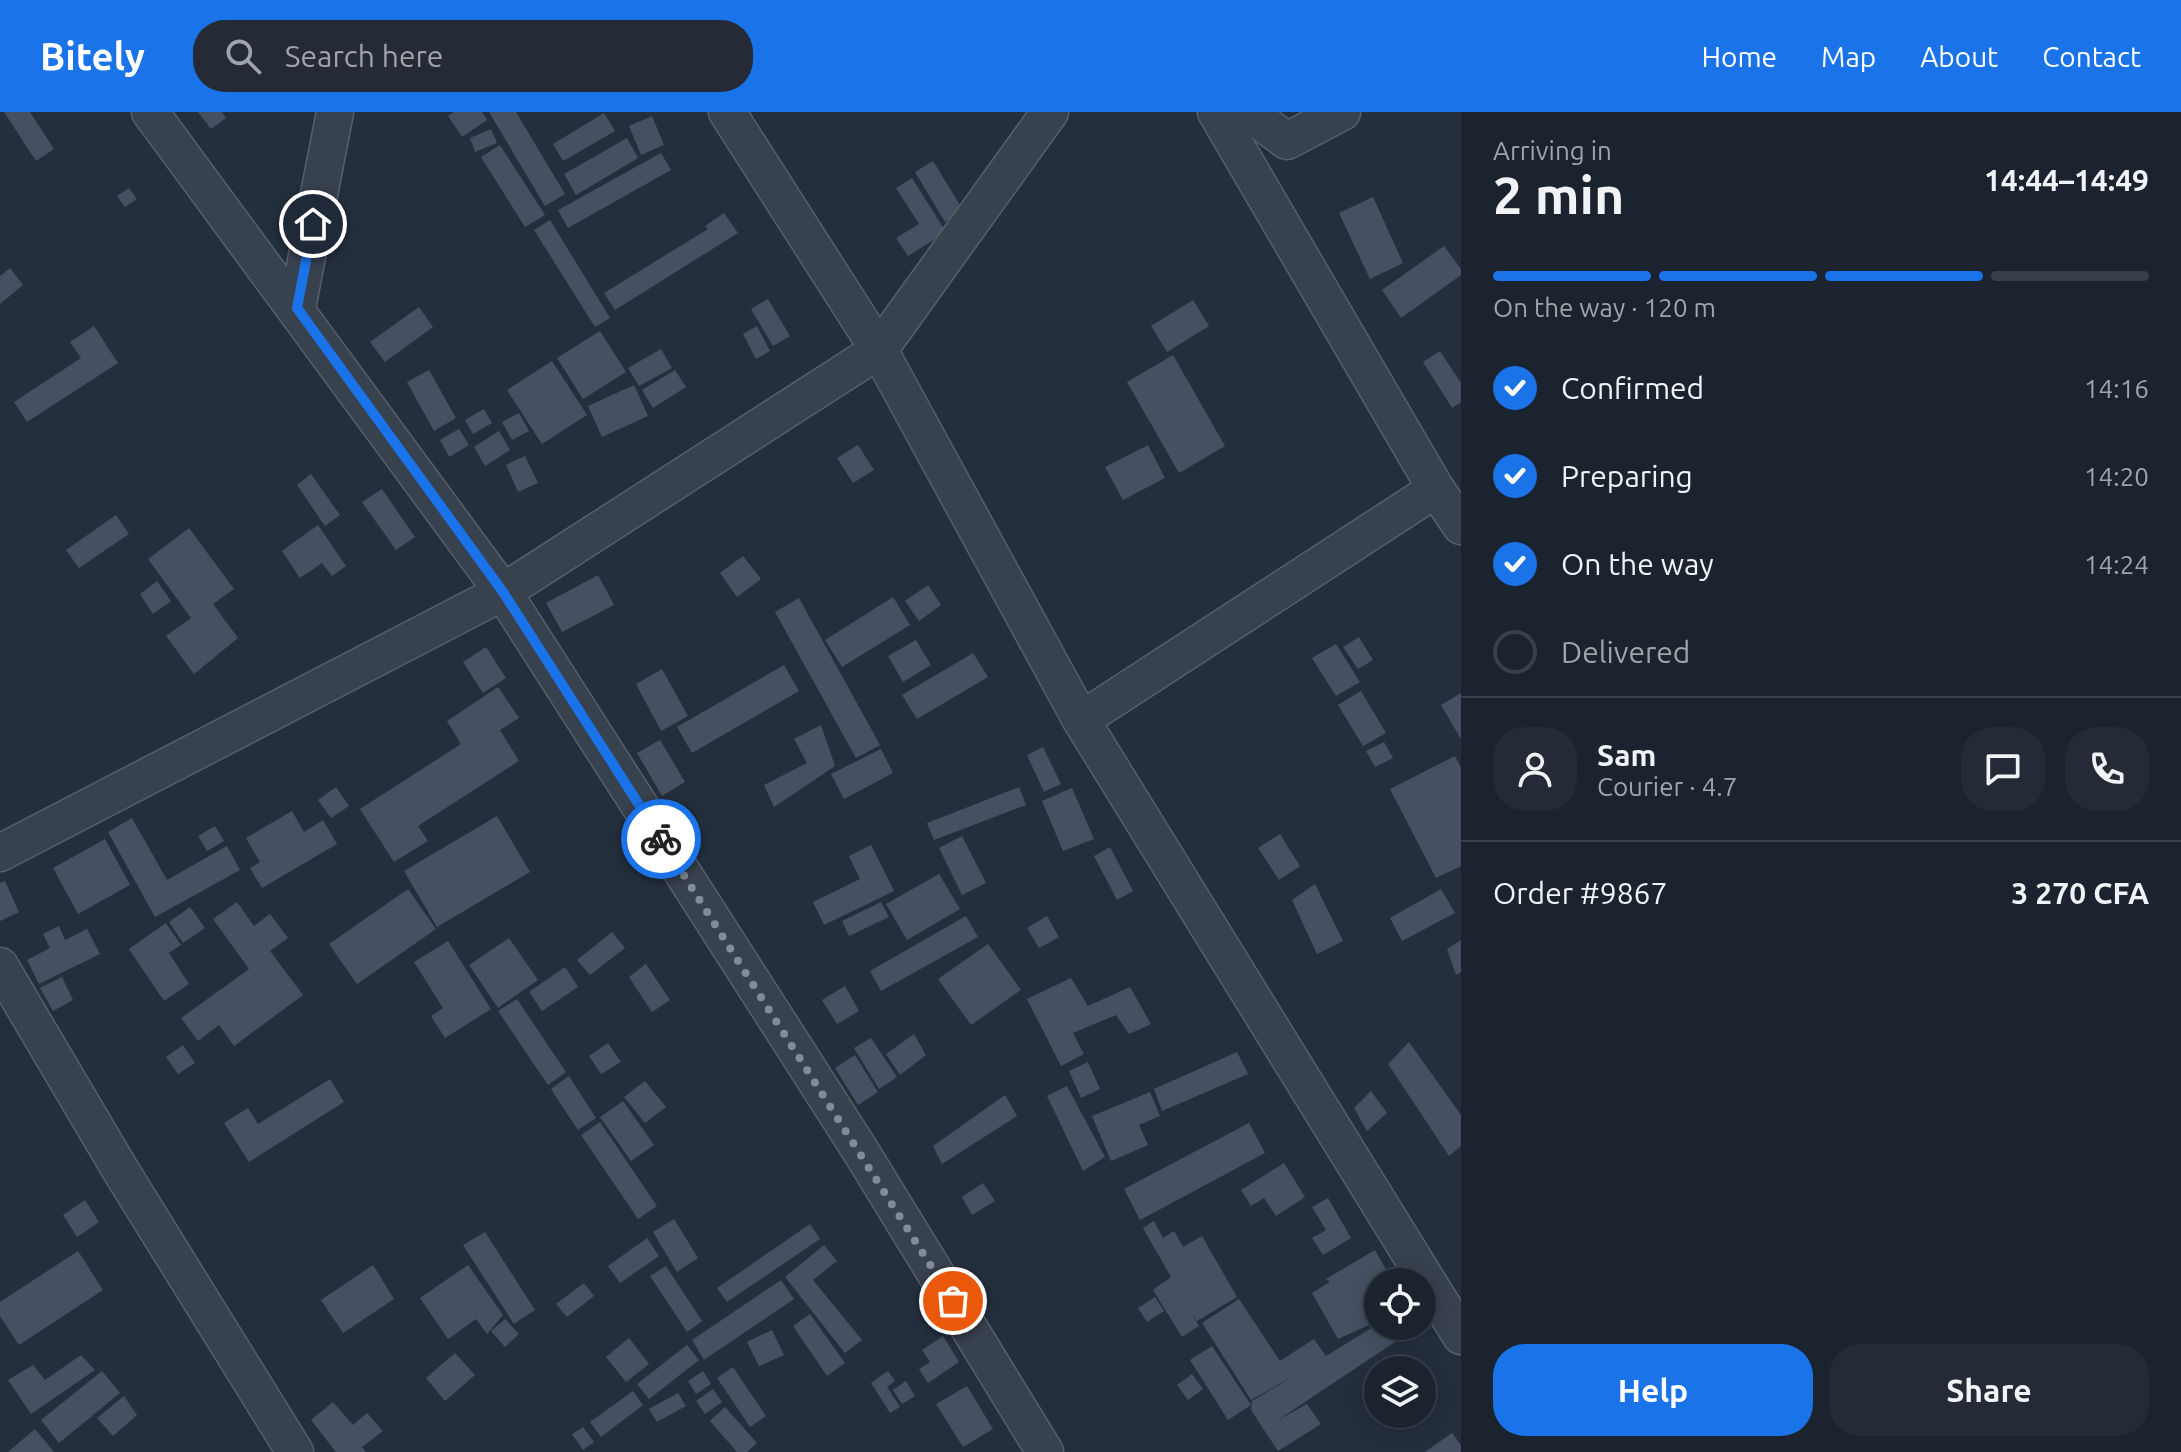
<!DOCTYPE html>
<html lang="en">
<head>
<meta charset="utf-8">
<style>
  body { margin:0; font-family:Ubuntu,sans-serif; background:#242b36; color:#f1f3f6; height:100vh; display:flex; flex-direction:column; font-size:30px; white-space:nowrap }
  * { box-sizing:border-box; margin:0 }
  p { font-size:26px; color:#a0a4aa }
  .icon { flex:none; width:44px; height:44px; fill:none; stroke:currentColor; stroke-width:2; stroke-linecap:round; stroke-linejoin:round }
  .map { position:relative; flex:1; overflow:hidden }
  .sheet { display:flex; flex-direction:column; background:#1b232e; width:720px }
  .sheet>* { flex:none }
  .fabs { position:absolute; left:1364px; top:1156px; display:grid; gap:16px }
  .fabs a { display:grid; place-items:center; width:72px; height:72px; border-radius:50%; background:#1b232e; box-shadow:0 4px 20px #0003,0 0 0 2px #39404a; font-size:40px }
  .pin { position:absolute; display:grid; place-items:center; width:68px; height:68px; color:#fff; margin:-34px; border:4px solid #fff; border-radius:50%; box-shadow:0 2px 8px #0007 }
  .courier { position:absolute; display:grid; place-items:center; width:80px; height:80px; margin:-40px; border:6px solid #1a73e8; border-radius:50%; background:#fff; color:#222; box-shadow:0 2px 10px #0007 }
  .overview em { font-style:normal; font-weight:700 }
  .overview div { display:flex; flex-direction:column-reverse }
  .overview { display:flex; align-items:center; justify-content:space-between; height:136px; padding:0 32px }
  h1 { font-size:52px; font-weight:700; line-height:60px }
  .bar { display:grid; grid-template-columns:repeat(4,1fr); gap:12px 8px; align-content:center; height:96px; padding:0 32px }
  .bar i { height:10px; border-radius:6px; background:#39404a }
  .bar .current { background:#1a73e8 }
  .bar p { grid-column:span 4 }
  .line { display:flex; align-items:center; gap:20px; padding:0 32px; border-top:2px solid #39404a }
  .line div { flex:1 }
  .round { display:grid; place-items:center; flex:none; width:84px; height:84px; border-radius:32px; background:#242b36 }
  ol { padding:0 32px; list-style:none }
  li { display:flex; align-items:center; gap:24px; height:88px }
  li p { margin-inline-start:auto }
  li .icon { padding:8px; border-radius:50%; background:#1a73e8; color:#fff; stroke-width:4 }
  li:last-child { color:#a0a4aa }
  li i { width:44px; height:44px; border:4px solid #39404a; border-radius:50% }
  .button { display:flex; gap:16px; margin-top:auto; padding:16px 32px }
  .button a { flex:1; height:92px; border-radius:32px; background:#1a73e8; color:#fff; font-size:32px; font-weight:700; line-height:92px; text-align:center }
  .button a+a { background:#242b36; color:#f1f3f6 }
  header { display:flex; align-items:center; gap:48px; box-sizing:border-box; height:112px; padding:0 40px; background:#1a73e8; color:#fff }
  header strong { font-size:38px }
  nav { display:flex; gap:44px; margin-inline-start:auto; font-size:28px }
  .search { width:560px; height:72px; background:#242b36; display:flex; align-items:center; gap:20px; box-sizing:border-box; padding:0 28px; border-radius:32px; color:#a0a4aa; font-size:30px }
  main { display:flex; flex:1; min-height:0 }
  .map>svg:first-child { display:block }
  .building { fill:#455162 }
  .lines { fill:none; stroke-linecap:round; stroke-linejoin:round }
  .minor-casing { stroke:#565f6c; stroke-width:39 }
  .minor { stroke:#38414e; stroke-width:36 }
  .done { stroke:#828b98; stroke-width:8; stroke-dasharray:0 14.4 }
  .route { stroke:#1a73e8; stroke-width:10 }
</style>
</head>
<body>
<header>
<strong>Bitely</strong>
<div class="search"><svg class="icon" aria-label="search" viewBox="0 0 24 24"><circle cx="10" cy="10" r="6"/><path d="M15 15l6 6"/></svg>Search here</div>
<nav><a>Home</a><a>Map</a><a>About</a><a>Contact</a></nav>
</header>
<main>
<div class="map">
<svg width="1461" height="1340" viewBox="0 0 1461 1340">
  <rect width="100%" height="100%" fill="#242f3e"/>
  <g class="building">
    <polygon points="4,0 30,0 54,37 36,49"/>
    <polygon points="198,0 222,0 226,6 211,17"/>
    <polygon points="454,0 482,0 487,8 462,25 448,4"/>
    <polygon points="489,0 516,0 565,82 545,94"/>
    <polygon points="604,1 615,19 563,49 553,32"/>
    <polygon points="652,4 664,33 641,43 629,14"/>
    <polygon points="491,17 497,31 475,40 470,26"/>
    <polygon points="627,26 638,46 576,83 564,62"/>
    <polygon points="500,33 545,103 525,115 481,45"/>
    <polygon points="661,41 671,58 568,116 558,98"/>
    <polygon points="933,49 963,98 945,110 915,60"/>
    <polygon points="912,66 946,120 908,144 896,126 919,112 896,76"/>
    <polygon points="129,76 137,87 125,95 117,84"/>
    <polygon points="1373,85 1403,151 1370,167 1339,101"/>
    <polygon points="724,101 738,121 615,198 604,181 708,117 705,114"/>
    <polygon points="550,108 610,206 595,215 534,118"/>
    <polygon points="1444,134 1461,157 1461,163 1401,206 1382,178"/>
    <polygon points="10,156 23,173 0,192 0,164"/>
    <polygon points="768,187 790,224 773,234 751,197"/>
    <polygon points="1193,188 1209,214 1167,240 1151,214"/>
    <polygon points="419,195 433,215 385,250 370,230"/>
    <polygon points="94,214 118,251 27,310 14,290 81,246 70,230"/>
    <polygon points="757,214 770,239 756,247 743,222"/>
    <polygon points="600,219 626,260 583,287 557,246"/>
    <polygon points="661,237 672,256 639,274 628,256"/>
    <polygon points="1440,239 1461,271 1461,290 1452,296 1423,250"/>
    <polygon points="1173,243 1225,334 1179,361 1127,270"/>
    <polygon points="552,249 587,303 542,332 507,278"/>
    <polygon points="429,258 456,306 434,319 407,270"/>
    <polygon points="675,258 686,275 653,296 642,278"/>
    <polygon points="634,273 648,304 602,325 588,294"/>
    <polygon points="484,297 492,311 473,322 465,308"/>
    <polygon points="519,301 529,319 512,328 502,310"/>
    <polygon points="459,317 469,333 449,345 440,328"/>
    <polygon points="499,319 510,338 485,354 474,335"/>
    <polygon points="858,333 874,358 853,371 837,346"/>
    <polygon points="1148,333 1165,366 1123,388 1105,355"/>
    <polygon points="525,344 538,371 518,380 506,353"/>
    <polygon points="311,362 340,403 325,414 297,373"/>
    <polygon points="382,377 415,425 396,438 362,390"/>
    <polygon points="116,403 129,422 79,456 66,438"/>
    <polygon points="318,413 346,454 332,464 322,451 300,466 282,439"/>
    <polygon points="189,416 234,477 213,492 238,526 194,562 166,524 191,506 148,447"/>
    <polygon points="743,444 761,467 737,485 720,461"/>
    <polygon points="598,463 614,493 562,520 546,491"/>
    <polygon points="157,469 171,489 153,502 140,482"/>
    <polygon points="928,473 941,493 919,509 905,489"/>
    <polygon points="893,485 910,513 842,555 825,528"/>
    <polygon points="799,486 880,633 856,646 775,500"/>
    <polygon points="1359,525 1373,548 1358,557 1343,535"/>
    <polygon points="916,528 931,553 903,570 888,544"/>
    <polygon points="1336,532 1360,570 1336,584 1312,546"/>
    <polygon points="486,535 506,566 483,581 463,550"/>
    <polygon points="973,541 988,565 917,607 902,583"/>
    <polygon points="784,553 799,579 692,641 677,615"/>
    <polygon points="662,557 688,604 661,619 636,572"/>
    <polygon points="498,575 519,606 500,618 519,649 418,714 428,729 394,750 360,697 461,632 447,609"/>
    <polygon points="1361,579 1386,621 1363,634 1338,593"/>
    <polygon points="1461,581 1461,627 1441,593"/>
    <polygon points="821,613 835,654 774,695 764,673 807,651 794,627"/>
    <polygon points="660,628 685,670 662,684 637,641"/>
    <polygon points="1384,630 1393,646 1375,655 1366,639"/>
    <polygon points="1043,635 1061,672 1044,680 1027,643"/>
    <polygon points="881,637 893,661 844,687 831,662"/>
    <polygon points="1455,644 1461,656 1461,754 1436,766 1390,677"/>
    <polygon points="336,675 349,694 331,706 318,688"/>
    <polygon points="1019,675 1026,693 934,728 927,711"/>
    <polygon points="1072,676 1094,727 1063,739 1042,689"/>
    <polygon points="292,699 304,720 323,708 337,732 262,776 250,756 260,750 246,726"/>
    <polygon points="497,704 530,760 437,815 404,759"/>
    <polygon points="132,706 167,768 227,734 240,758 155,805 108,720"/>
    <polygon points="215,714 224,729 207,739 198,724"/>
    <polygon points="1280,722 1300,754 1279,768 1258,736"/>
    <polygon points="962,724 986,771 962,783 939,736"/>
    <polygon points="105,727 130,773 78,802 53,756"/>
    <polygon points="871,733 894,779 824,813 813,790 860,767 849,744"/>
    <polygon points="1110,735 1133,779 1117,788 1094,744"/>
    <polygon points="939,762 960,797 907,828 886,792"/>
    <polygon points="5,769 19,800 0,809 0,771"/>
    <polygon points="1315,772 1343,829 1317,842 1292,788"/>
    <polygon points="408,777 436,817 357,872 329,832"/>
    <polygon points="1441,777 1455,801 1402,829 1390,806"/>
    <polygon points="237,790 254,814 270,802 288,826 270,839 303,883 234,934 219,913 198,929 181,906 249,857 213,807"/>
    <polygon points="881,790 889,805 849,824 842,809"/>
    <polygon points="190,795 205,816 183,831 169,810"/>
    <polygon points="966,804 978,825 881,879 870,859"/>
    <polygon points="1047,804 1059,825 1039,836 1027,816"/>
    <polygon points="166,811 181,833 169,841 189,872 164,889 129,837"/>
    <polygon points="59,814 65,828 87,817 100,842 39,872 27,848 50,836 43,822"/>
    <polygon points="612,820 625,836 590,863 577,848"/>
    <polygon points="509,826 538,868 498,896 469,853"/>
    <polygon points="1461,828 1461,860 1456,863 1447,837"/>
    <polygon points="448,829 491,897 445,926 431,904 443,896 414,850"/>
    <polygon points="988,832 1021,878 971,913 938,867"/>
    <polygon points="646,852 670,888 652,900 629,865"/>
    <polygon points="565,855 578,875 542,899 529,880"/>
    <polygon points="62,865 73,888 53,899 40,876"/>
    <polygon points="1071,866 1088,894 1130,875 1151,912 1129,922 1116,903 1073,921 1084,942 1061,954 1027,887"/>
    <polygon points="845,874 859,899 837,912 822,888"/>
    <polygon points="517,887 566,960 548,973 498,899"/>
    <polygon points="914,922 926,943 900,963 886,942"/>
    <polygon points="871,926 897,965 879,977 854,936"/>
    <polygon points="1409,930 1461,1003 1461,1034 1449,1044 1388,952"/>
    <polygon points="608,931 621,950 601,962 589,944"/>
    <polygon points="183,933 195,951 178,962 166,945"/>
    <polygon points="1237,940 1248,962 1162,999 1154,977"/>
    <polygon points="855,943 878,980 858,993 835,956"/>
    <polygon points="1088,950 1100,977 1081,986 1069,959"/>
    <polygon points="569,964 596,1006 578,1018 551,977"/>
    <polygon points="330,967 344,990 249,1050 224,1011 248,996 258,1012"/>
    <polygon points="645,969 666,995 645,1011 624,985"/>
    <polygon points="1067,974 1105,1045 1083,1059 1047,984"/>
    <polygon points="1371,979 1387,1001 1367,1019 1354,996"/>
    <polygon points="1150,980 1160,1004 1139,1013 1148,1033 1111,1049 1092,1004"/>
    <polygon points="1005,983 1017,1004 942,1052 933,1034"/>
    <polygon points="623,989 654,1033 631,1049 600,1005"/>
    <polygon points="600,1010 657,1094 638,1107 581,1023"/>
    <polygon points="1249,1011 1265,1041 1140,1108 1124,1077"/>
    <polygon points="1284,1051 1305,1085 1276,1104 1264,1086 1251,1094 1241,1078"/>
    <polygon points="983,1071 995,1089 972,1103 962,1085"/>
    <polygon points="1328,1086 1351,1126 1323,1143 1312,1126 1326,1118 1312,1095"/>
    <polygon points="85,1088 99,1110 77,1125 63,1103"/>
    <polygon points="674,1107 698,1146 677,1160 653,1120"/>
    <polygon points="1154,1109 1163,1126 1174,1119 1183,1135 1202,1124 1237,1185 1197,1209 1192,1202 1199,1214 1182,1225 1153,1178 1171,1165 1143,1116"/>
    <polygon points="810,1112 820,1127 727,1190 717,1176"/>
    <polygon points="485,1120 535,1198 514,1212 463,1133"/>
    <polygon points="647,1126 659,1144 620,1171 608,1154"/>
    <polygon points="824,1133 837,1149 813,1168 862,1228 845,1241 785,1165"/>
    <polygon points="1375,1138 1393,1170 1378,1170 1378,1209 1338,1227 1312,1181 1330,1170 1326,1167"/>
    <polygon points="78,1139 103,1178 19,1233 0,1204 0,1190"/>
    <polygon points="373,1153 394,1187 343,1221 321,1188"/>
    <polygon points="468,1153 503,1203 487,1222 476,1207 448,1227 420,1186"/>
    <polygon points="666,1154 702,1209 687,1220 650,1164"/>
    <polygon points="781,1168 794,1187 704,1248 692,1228"/>
    <polygon points="584,1171 594,1184 567,1205 556,1192"/>
    <polygon points="1155,1185 1164,1199 1147,1210 1138,1196"/>
    <polygon points="1239,1187 1280,1249 1314,1227 1326,1244 1378,1212 1393,1214 1398,1228 1278,1308 1307,1292 1321,1312 1278,1339 1251,1298 1252,1289 1297,1262 1251,1288 1202,1211"/>
    <polygon points="810,1202 845,1251 827,1264 793,1214"/>
    <polygon points="505,1207 519,1222 505,1235 491,1219"/>
    <polygon points="772,1218 784,1243 759,1254 747,1230"/>
    <polygon points="943,1224 959,1250 928,1271 919,1257 930,1250 922,1238"/>
    <polygon points="629,1226 649,1252 626,1270 606,1245"/>
    <polygon points="687,1233 699,1248 649,1287 637,1272"/>
    <polygon points="1212,1234 1251,1293 1228,1308 1190,1248"/>
    <polygon points="455,1241 475,1263 445,1289 426,1266"/>
    <polygon points="81,1243 95,1258 31,1302 8,1268 33,1253 45,1268"/>
    <polygon points="733,1255 766,1304 750,1315 717,1266"/>
    <polygon points="102,1259 120,1281 59,1331 41,1308"/>
    <polygon points="703,1259 711,1272 696,1282 688,1269"/>
    <polygon points="888,1259 895,1269 887,1275 900,1295 890,1301 871,1271"/>
    <polygon points="1192,1262 1203,1277 1188,1288 1177,1273"/>
    <polygon points="906,1269 915,1284 902,1292 893,1278"/>
    <polygon points="967,1274 993,1317 963,1335 936,1292"/>
    <polygon points="713,1277 722,1290 705,1302 696,1289"/>
    <polygon points="633,1279 643,1293 601,1325 590,1310"/>
    <polygon points="678,1281 686,1294 657,1310 649,1297"/>
    <polygon points="124,1284 137,1303 113,1324 97,1306"/>
    <polygon points="333,1290 353,1313 367,1301 383,1319 362,1335 366,1340 336,1340 311,1308"/>
    <polygon points="725,1295 757,1331 747,1340 737,1340 710,1309"/>
    <polygon points="583,1315 594,1330 583,1338 572,1322"/>
    <polygon points="35,1317 54,1340 8,1340"/>
    <polygon points="1452,1321 1461,1333 1461,1340 1425,1340"/>
  </g>
  <g class="lines">
    <defs>
      <g id="minor">
        <polyline points="150,0 503,480 860,1038 1045,1340"/>
        <polyline points="727,0 879,238 1081,608 1461,1224"/>
        <polyline points="1216,0 1436,377 1461,414"/>
        <polyline points="1248,0 1287,29 1342,0"/>
        <polyline points="297,196 335,0"/>
        <polyline points="1081,608 1436,377"/>
        <polyline points="0,741 503,480 879,238 1050,0"/>
        <polyline points="0,854 121,1059 295,1340"/>
      </g>
    </defs>
    <use href="#minor" class="minor-casing"/>
    <use href="#minor" class="minor"/>
  </g>
  <g class="lines">
    <polyline class="done" points="661,727 953,1189"/>
    <polyline class="route" points="313,112 297,196 503,480 661,727"/>
  </g>
</svg>
<div class="fabs">
<a><svg class="icon" aria-label="locate" viewBox="0 0 24 24"><circle cx="12" cy="12" r="6"/><path d="M12 2v4M12 18v4M2 12h4M18 12h4"/></svg></a>
<a><svg class="icon" aria-label="layers" viewBox="0 0 24 24"><path d="M12 4l9 5-9 5-9-5zM3 14l9 5 9-5"/></svg></a>
</div>
<div class="pin" style="left:953px;top:1189px;background:#ea580c"><svg class="icon" aria-label="bag" viewBox="0 0 24 24"><path d="M5 8h14l-1 12H6zM9 8a3 3 0 0 1 6 0"/></svg></div>
<div class="pin" style="left:313px;top:112px;background:#1f2937"><svg class="icon" aria-label="home" viewBox="0 0 24 24"><path d="M3 11l9-7 9 7M6 9v11h12V9"/></svg></div>
<div class="courier" style="left:661px;top:727px"><svg class="icon" aria-label="bike" viewBox="0 0 24 24"><circle cx="6" cy="16" r="4"/><circle cx="18" cy="16" r="4"/><path d="M6 16l4-8h5l3 8M10 8l3 8H6M13 5h3"/></svg></div>
</div>
<section class="sheet">
<div class="overview"><div><h1>2 min</h1><p>Arriving in</p></div><em>14:44–14:49</em></div>
<div class="bar"><i class="current"></i><i class="current"></i><i class="current"></i><i></i><p>On the way · 120 m</p></div>
<ol>
<li><svg class="icon" aria-label="check" viewBox="0 0 24 24"><path d="M5 12l5 5 9-10"/></svg>Confirmed<p>14:16</p></li>
<li><svg class="icon" aria-label="check" viewBox="0 0 24 24"><path d="M5 12l5 5 9-10"/></svg>Preparing<p>14:20</p></li>
<li><svg class="icon" aria-label="check" viewBox="0 0 24 24"><path d="M5 12l5 5 9-10"/></svg>On the way<p>14:24</p></li>
<li><i></i>Delivered</li>
</ol>
<div class="line" style="height:144px"><a class="round"><svg class="icon" aria-label="person" viewBox="0 0 24 24"><circle cx="12" cy="8" r="4"/><path d="M4 21q1-7 8-7t8 7"/></svg></a><div><b>Sam</b><p>Courier · 4.7</p></div><a class="round"><svg class="icon" aria-label="chat" viewBox="0 0 24 24"><path d="M4 5h16v11H9l-5 4z"/></svg></a><a class="round"><svg class="icon" aria-label="phone" viewBox="0 0 24 24"><path d="M5 4h4l2 5-3 2q2 4 5 5l2-3 5 2v4C11 20 4 13 5 4z"/></svg></a></div>
<div class="line" style="height:104px"><div>Order #9867</div><b>3 270 CFA</b></div>
<div class="button"><a>Help</a><a>Share</a></div>
</section>
</main>
</body>
</html>
